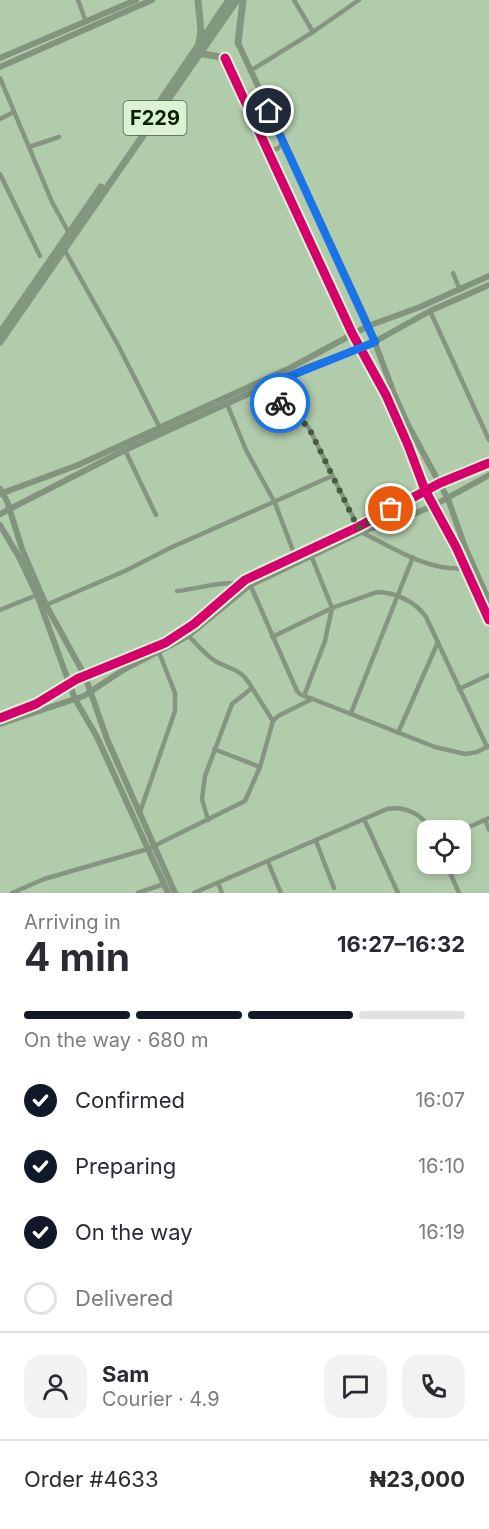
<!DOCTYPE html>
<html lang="en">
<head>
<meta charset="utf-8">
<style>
  body { margin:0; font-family:Inter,sans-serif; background:#f2f2f3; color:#2b2b33; height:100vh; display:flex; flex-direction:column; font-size:22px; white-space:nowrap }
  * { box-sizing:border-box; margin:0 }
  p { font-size:20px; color:#7c7c81 }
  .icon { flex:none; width:33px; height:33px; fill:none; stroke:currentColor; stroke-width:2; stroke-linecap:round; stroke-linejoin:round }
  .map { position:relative; height:893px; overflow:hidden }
  .details { display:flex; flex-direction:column; background:#fff; flex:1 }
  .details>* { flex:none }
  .buttons { position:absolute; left:417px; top:820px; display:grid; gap:12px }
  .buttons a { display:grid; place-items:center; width:54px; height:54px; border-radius:12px; background:#fff; box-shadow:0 3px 9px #0003; font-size:30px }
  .pin { position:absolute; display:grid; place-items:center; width:51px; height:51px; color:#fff; margin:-26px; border:3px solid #fff; border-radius:50%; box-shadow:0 2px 6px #0007 }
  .courier { position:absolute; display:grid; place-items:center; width:60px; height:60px; margin:-30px; border:4px solid #1a73e8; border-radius:50%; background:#fff; color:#222; box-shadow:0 2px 8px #0007 }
  .overview em { font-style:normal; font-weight:700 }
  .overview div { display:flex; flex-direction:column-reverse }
  .overview { display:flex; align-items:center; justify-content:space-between; height:102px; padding:0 24px }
  h1 { font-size:39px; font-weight:700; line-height:45px }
  .bar { display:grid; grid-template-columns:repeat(4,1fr); gap:9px 6px; align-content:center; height:72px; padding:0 24px }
  .bar i { height:8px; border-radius:4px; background:#e1e1e2 }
  .bar .selected { background:#111827 }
  .bar p { grid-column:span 4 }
  .line { display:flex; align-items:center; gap:15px; padding:0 24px; border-top:2px solid #e1e1e2 }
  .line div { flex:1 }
  .round { display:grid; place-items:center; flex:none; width:63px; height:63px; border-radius:18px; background:#f2f2f3 }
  ol { padding:0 24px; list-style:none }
  li { display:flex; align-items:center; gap:18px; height:66px }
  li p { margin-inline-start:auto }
  li .icon { padding:6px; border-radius:50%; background:#111827; color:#fff; stroke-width:4 }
  li:last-child { color:#7c7c81 }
  li i { width:33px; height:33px; border:3px solid #e1e1e2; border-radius:50% }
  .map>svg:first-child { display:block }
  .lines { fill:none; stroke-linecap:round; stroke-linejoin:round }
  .street { stroke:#869582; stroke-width:4.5 }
  .secondary { stroke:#82947e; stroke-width:6 }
  .primary { stroke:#839680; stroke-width:7 }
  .cycleway-casing { stroke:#dbf3d4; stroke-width:13 }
  .cycleway { stroke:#d6006c; stroke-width:9 }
  .done { stroke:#465c41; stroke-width:6; stroke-dasharray:0 10.8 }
  .route { stroke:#1a73e8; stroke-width:8 }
  .labels { text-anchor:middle; stroke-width:6; stroke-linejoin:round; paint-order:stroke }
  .shield { fill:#dbf3d4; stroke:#4b5f45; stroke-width:1.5 }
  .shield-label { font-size:20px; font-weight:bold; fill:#0d1f08 }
</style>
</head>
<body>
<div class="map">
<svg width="489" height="893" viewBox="0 0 489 893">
  <rect width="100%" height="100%" fill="#b1ccab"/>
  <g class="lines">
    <g class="street">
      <polyline points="78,0 86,22"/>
      <polyline points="294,0 313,32"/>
      <polyline points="250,71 313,32 359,0"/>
      <polyline points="0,78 52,202 69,233"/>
      <polyline points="0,119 14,112"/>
      <polyline points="263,139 269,132 278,131"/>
      <polyline points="29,147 59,137"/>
      <polyline points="267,149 277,149 283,143"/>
      <polyline points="0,174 40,256"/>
      <polyline points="64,249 118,345 160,428"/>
      <polyline points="453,273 460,290"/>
      <polyline points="430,311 489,440"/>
      <polyline points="270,384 283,409 303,421 309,428 358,527"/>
      <polyline points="227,404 246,450 275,503 295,556"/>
      <polyline points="125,450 156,515"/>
      <path d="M361,532C392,547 430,573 466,568"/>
      <polyline points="249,582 297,691 300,694 435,747 465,754 477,752 489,746"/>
      <path d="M177,591C198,589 218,581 239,584"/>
      <polyline points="46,605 125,571 170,548 332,476"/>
      <polyline points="0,610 37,595"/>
      <path d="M184,631C194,641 203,653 215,661C233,671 241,668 252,688"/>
      <path d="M272,637L332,608L377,592C395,592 416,602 426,617L487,747"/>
      <polyline points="459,689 489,675"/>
      <polyline points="304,696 325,641 332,608 311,555"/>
      <polyline points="351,713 413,557"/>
      <polyline points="398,733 438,642"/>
      <polyline points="214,749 260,767"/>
      <polyline points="140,812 175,711 175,693 158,650"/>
      <polyline points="364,819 398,893"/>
      <polyline points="208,820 202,799 205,776 232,704 252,688 273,721"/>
      <polyline points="485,820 489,830"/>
      <polyline points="460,831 489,818"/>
      <polyline points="316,841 334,888"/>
      <polyline points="268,862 281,893"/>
      <polyline points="446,864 459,893"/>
      <polyline points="218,883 222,893"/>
      <polyline points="12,893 44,879 148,849 245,801 260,767 273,721 278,716 312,699"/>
      <polyline points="138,893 164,884"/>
      <path d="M194,893L387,809C405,806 423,814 431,831"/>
    </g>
    <g class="secondary">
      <polyline points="238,43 366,319 395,396 408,425 448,499 465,547 489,601"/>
      <polyline points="0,58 136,0"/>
      <polyline points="225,58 352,333 386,395 408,445 425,490 456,547 489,620"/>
      <polyline points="0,67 152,0"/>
      <polyline points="0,489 7,501 22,549 46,605 85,676 107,739 175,893"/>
      <polyline points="0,494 78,465 290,368 368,326 420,307 489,276"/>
      <polyline points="0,514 125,450 270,384 310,366 367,346 430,311 489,285"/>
      <polyline points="0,525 19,557 37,595 75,699 97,737 168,893"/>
      <polyline points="0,718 36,704 77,679 165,643 194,624 245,580 358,527 440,483 489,463"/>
      <polyline points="0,724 84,696 123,670 188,636 250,585 361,532 409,516 433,506 489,475"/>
    </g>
    <g class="primary">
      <polyline points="198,0 201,31 199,42"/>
      <polyline points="238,43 243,0"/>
      <polyline points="199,53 225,58"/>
      <polyline points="145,124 229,0"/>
      <polyline points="0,333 101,187"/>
      <polyline points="0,342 237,0"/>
    </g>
    <defs>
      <g id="cycleway">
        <polyline points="225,58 352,333 386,395 408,445 425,490 456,547 489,620"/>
        <polyline points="0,718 36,704 77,679 165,643 194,624 245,580 358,527 440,483 489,463"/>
      </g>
    </defs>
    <use href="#cycleway" class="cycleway-casing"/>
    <use href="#cycleway" class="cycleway"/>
  </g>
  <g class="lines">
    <path class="done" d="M280,403C286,414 301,418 309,428L358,528L391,509"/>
    <polyline class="route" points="269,111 375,342 270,384 280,403"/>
  </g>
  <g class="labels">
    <rect class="shield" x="123.5" y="101" width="63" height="34" rx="4.5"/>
    <g class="shield-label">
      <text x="155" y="125">F229</text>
    </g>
  </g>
</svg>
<div class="buttons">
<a><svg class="icon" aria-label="locate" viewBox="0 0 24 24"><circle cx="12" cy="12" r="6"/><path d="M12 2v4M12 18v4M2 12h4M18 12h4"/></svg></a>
</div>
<div class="pin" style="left:391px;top:509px;background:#ea580c"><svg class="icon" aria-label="bag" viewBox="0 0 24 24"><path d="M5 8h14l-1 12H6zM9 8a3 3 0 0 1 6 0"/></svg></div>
<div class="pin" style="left:269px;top:111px;background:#1f2937"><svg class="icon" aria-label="home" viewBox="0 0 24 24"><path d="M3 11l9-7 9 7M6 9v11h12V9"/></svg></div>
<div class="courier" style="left:280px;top:403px"><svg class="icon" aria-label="bike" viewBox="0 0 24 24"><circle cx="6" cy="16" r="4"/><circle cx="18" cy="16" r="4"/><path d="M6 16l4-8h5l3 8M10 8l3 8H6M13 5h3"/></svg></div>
</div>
<section class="details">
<div class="overview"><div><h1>4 min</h1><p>Arriving in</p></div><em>16:27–16:32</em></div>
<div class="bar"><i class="selected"></i><i class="selected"></i><i class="selected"></i><i></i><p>On the way · 680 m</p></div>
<ol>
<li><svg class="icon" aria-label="check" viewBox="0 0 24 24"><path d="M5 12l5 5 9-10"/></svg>Confirmed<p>16:07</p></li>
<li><svg class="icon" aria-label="check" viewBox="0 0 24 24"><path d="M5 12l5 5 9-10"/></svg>Preparing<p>16:10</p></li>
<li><svg class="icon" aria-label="check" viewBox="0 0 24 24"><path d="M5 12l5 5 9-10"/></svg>On the way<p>16:19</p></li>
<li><i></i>Delivered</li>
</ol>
<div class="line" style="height:108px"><a class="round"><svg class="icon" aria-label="person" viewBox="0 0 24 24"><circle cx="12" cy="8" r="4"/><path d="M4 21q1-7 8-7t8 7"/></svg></a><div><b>Sam</b><p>Courier · 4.9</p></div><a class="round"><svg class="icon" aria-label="chat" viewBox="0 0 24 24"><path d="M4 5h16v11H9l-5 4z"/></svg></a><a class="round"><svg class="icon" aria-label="phone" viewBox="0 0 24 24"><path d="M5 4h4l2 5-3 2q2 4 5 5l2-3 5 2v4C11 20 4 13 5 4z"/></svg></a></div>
<div class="line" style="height:78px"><div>Order #4633</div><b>₦23,000</b></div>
</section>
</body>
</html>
